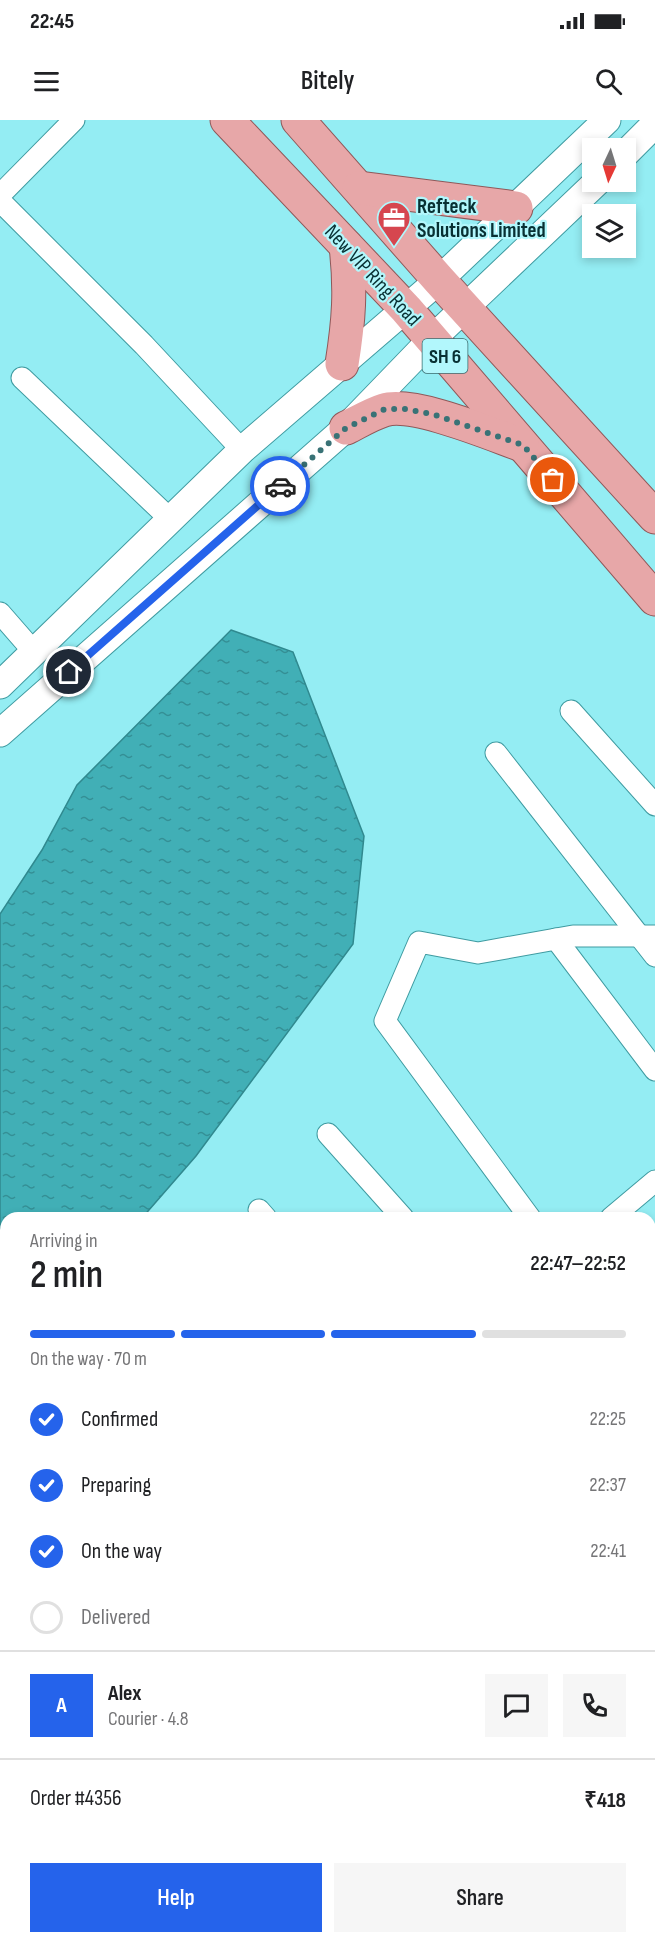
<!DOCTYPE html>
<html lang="en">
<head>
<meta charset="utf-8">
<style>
  body { margin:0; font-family:"Sofia Sans Condensed",sans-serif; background:#f6f6f6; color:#202124; height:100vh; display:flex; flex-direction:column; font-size:22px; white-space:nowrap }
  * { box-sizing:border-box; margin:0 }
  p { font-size:20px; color:#757577 }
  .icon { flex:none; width:33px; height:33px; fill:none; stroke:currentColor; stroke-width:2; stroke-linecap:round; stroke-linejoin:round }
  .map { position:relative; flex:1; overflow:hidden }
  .details { position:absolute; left:0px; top:1092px; width:656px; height:732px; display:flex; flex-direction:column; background:#fff; border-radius:18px 18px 0 0; box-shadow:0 3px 9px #0003 }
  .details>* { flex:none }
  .needle { width:39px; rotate:184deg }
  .tools { position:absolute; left:582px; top:18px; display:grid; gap:12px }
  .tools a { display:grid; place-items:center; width:54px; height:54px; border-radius:0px; background:#fff; box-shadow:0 3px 9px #0003; font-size:30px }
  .pin { position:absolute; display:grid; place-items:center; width:51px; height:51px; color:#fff; margin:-26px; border:3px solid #fff; border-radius:50%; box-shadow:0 2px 6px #0007 }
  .courier { position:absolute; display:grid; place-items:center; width:60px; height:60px; margin:-30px; border:4px solid #2563eb; border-radius:50%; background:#fff; color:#222; box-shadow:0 2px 8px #0007 }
  .overview em { font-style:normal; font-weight:600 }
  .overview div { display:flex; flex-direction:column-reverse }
  .overview { display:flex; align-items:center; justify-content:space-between; height:102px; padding:0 30px }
  h1 { font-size:39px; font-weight:600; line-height:45px }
  .bar { display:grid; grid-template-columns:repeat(4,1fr); gap:9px 6px; align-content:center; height:72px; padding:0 30px }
  .bar i { height:8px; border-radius:4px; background:#e0e0e0 }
  .bar .active { background:#2563eb }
  .bar p { grid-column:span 4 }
  .line { display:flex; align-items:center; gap:15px; padding:0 30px; border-top:2px solid #e0e0e0 }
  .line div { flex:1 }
  .round { display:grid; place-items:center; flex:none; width:63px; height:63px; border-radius:0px; background:#f6f6f6 }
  ol { padding:0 30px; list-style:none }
  li { display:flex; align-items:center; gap:18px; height:66px }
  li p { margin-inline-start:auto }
  li .icon { padding:6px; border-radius:50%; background:#2563eb; color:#fff; stroke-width:4 }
  li:last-child { color:#757577 }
  li i { width:33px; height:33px; border:3px solid #e0e0e0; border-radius:50% }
  .action { display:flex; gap:12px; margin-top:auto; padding:12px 30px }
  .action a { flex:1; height:69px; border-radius:0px; background:#2563eb; color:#fff; font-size:24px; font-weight:600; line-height:69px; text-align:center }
  .action a+a { background:#f6f6f6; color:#202124 }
  .status { display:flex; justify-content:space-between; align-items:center; height:42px; padding:0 30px; background:#fff; direction:ltr }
  .status svg { height:16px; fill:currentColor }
  header { display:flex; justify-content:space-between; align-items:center; height:78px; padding:0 30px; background:#fff; font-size:27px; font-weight:600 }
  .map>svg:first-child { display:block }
  .water { fill:url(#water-ripples); stroke:#30898f; stroke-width:1.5 }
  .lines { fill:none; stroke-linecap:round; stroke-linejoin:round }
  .minor-casing { stroke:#3f9ba1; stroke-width:23 }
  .tertiary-casing { stroke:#3f9ba1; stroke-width:29 }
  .primary-casing { stroke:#8f5859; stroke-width:35 }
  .minor { stroke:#fff; stroke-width:21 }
  .tertiary { stroke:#fff; stroke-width:27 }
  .primary { stroke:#e7a7a8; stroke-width:33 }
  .done { stroke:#397276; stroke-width:6; stroke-dasharray:0 10.8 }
  .route { stroke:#2563eb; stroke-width:8 }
  .labels { text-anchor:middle; stroke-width:4.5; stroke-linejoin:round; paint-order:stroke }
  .shield { fill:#b2f7fc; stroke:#3b6c6f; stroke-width:1.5 }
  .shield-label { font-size:20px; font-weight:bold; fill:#083033 }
  .poi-label { font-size:21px; font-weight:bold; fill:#083033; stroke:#b2f7fc; text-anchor:start }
  .street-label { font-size:21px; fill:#083033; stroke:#b2f7fc }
</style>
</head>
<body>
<div class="status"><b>22:45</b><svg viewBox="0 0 49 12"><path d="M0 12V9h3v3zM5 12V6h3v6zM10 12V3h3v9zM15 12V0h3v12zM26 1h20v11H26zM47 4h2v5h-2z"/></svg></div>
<header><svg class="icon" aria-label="menu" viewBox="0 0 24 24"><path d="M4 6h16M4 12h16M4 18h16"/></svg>Bitely<svg class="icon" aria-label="search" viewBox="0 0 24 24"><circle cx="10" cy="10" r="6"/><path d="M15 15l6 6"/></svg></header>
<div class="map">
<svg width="655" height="1824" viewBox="0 0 655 1824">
  <defs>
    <pattern id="water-ripples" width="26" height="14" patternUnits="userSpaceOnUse" patternTransform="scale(1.5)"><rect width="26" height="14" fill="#41afb6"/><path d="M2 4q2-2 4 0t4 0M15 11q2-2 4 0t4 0" fill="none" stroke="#348f95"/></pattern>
  </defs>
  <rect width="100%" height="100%" fill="#94edf3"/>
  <polygon class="water" points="231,510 293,532 364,716 353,824 196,1036 142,1098 6,1098 6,1425 0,1427 0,794 42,730 77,665"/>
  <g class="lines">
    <defs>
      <g id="minor">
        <polyline points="0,75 74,0"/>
        <polyline points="0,81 144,225 242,330"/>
        <polyline points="22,258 171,400"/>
        <polyline points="0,493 34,532"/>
        <polyline points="571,591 655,685"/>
        <polyline points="496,633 655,836"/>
        <polyline points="556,819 655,950"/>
        <polyline points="328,1014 403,1098"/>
        <polyline points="259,1090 266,1098"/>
        <polyline points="530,1098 385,901 419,822 478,833 573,816 655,816"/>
        <polyline points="611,1098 655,1061"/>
        <polyline points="650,1118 655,1124"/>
        <polyline points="650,1251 655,1258"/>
        <polyline points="0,1471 6,1473"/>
        <polyline points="650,1782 655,1779"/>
        <polyline points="385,1824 386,1818"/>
        <polyline points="610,1824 615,1818"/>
      </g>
      <g id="tertiary">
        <polyline points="626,33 655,4"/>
        <polyline points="0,565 242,330 439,160 607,0"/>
        <polyline points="0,613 346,308 431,220 597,62"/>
      </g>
      <g id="primary">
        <polyline points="227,0 406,189 655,479"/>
        <polyline points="298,0 439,160 655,397"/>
        <polyline points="359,68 516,88"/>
        <path d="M342,244C349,200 351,170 346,126"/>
        <path d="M346,308C358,302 371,294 384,290C413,281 491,314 522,325"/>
      </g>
    </defs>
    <use href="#minor" class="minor-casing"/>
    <use href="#tertiary" class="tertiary-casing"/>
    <use href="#primary" class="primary-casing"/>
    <use href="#minor" class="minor"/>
    <use href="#tertiary" class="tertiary"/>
    <use href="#primary" class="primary"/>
  </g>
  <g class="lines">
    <polyline class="done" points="280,366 346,308 385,289 405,289 432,294 523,325 553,360"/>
    <polyline class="route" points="69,552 280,366"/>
  </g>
  <defs>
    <symbol id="office-pin" viewBox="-11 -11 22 30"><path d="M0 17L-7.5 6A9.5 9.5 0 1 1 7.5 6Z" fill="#d6464f" stroke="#b2f7fc"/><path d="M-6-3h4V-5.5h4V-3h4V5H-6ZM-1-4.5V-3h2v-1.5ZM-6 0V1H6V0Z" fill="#fff"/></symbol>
  </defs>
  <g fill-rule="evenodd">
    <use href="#office-pin" x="375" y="79" width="38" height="52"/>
  </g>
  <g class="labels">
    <rect class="shield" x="422.5" y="219" width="45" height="34" rx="4.5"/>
    <g class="shield-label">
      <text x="445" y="243">SH 6</text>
    </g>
    <g class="poi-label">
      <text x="417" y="93">Refteck<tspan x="417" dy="24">Solutions Limited</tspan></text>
    </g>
    <g class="street-label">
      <text transform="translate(373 155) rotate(47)" y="7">New VIP Ring Road</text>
    </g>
  </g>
</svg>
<div class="tools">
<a><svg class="needle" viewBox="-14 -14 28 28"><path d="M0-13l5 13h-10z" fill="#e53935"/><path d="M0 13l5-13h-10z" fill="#757577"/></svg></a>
<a><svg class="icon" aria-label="layers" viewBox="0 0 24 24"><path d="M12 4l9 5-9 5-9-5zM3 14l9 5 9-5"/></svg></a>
</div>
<div class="pin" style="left:553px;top:360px;background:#ea580c"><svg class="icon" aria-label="bag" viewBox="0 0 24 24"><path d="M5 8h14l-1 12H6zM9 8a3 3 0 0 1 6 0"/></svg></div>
<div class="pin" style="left:69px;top:552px;background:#1f2937"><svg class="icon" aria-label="home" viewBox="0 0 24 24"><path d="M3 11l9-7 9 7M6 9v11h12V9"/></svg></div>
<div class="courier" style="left:280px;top:366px"><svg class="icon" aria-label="car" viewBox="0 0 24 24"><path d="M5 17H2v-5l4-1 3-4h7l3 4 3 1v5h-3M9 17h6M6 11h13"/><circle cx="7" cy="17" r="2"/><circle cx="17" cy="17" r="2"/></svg></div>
<section class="details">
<div class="overview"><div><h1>2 min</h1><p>Arriving in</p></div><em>22:47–22:52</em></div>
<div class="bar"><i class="active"></i><i class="active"></i><i class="active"></i><i></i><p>On the way · 70 m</p></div>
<ol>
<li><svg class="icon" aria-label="check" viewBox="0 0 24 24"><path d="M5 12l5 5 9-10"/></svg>Confirmed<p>22:25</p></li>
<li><svg class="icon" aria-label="check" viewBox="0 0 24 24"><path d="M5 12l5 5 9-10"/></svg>Preparing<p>22:37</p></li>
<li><svg class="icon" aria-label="check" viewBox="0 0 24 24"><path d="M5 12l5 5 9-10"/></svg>On the way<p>22:41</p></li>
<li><i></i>Delivered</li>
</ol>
<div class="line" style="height:108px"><b class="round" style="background:#2563eb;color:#fff">A</b><div><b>Alex</b><p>Courier · 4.8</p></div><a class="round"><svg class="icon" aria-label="chat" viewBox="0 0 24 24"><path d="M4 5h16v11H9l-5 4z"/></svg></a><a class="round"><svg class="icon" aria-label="phone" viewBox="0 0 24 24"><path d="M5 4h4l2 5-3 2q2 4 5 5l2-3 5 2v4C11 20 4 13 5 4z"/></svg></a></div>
<div class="line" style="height:78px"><div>Order #4356</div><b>₹418</b></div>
<div class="action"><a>Help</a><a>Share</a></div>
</section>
</div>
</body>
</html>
